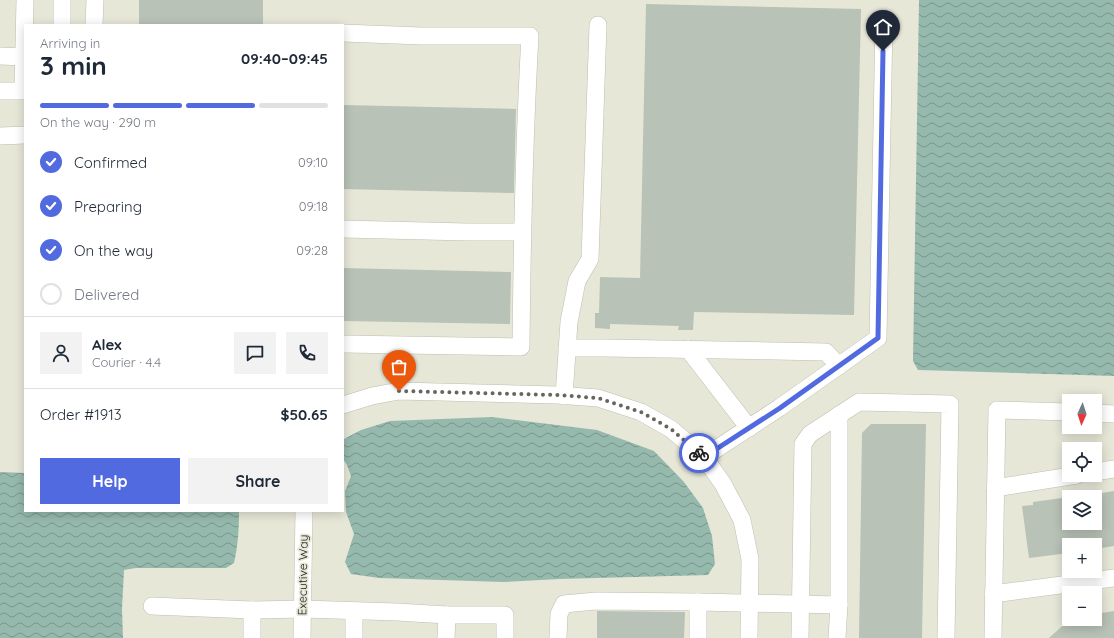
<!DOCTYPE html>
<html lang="en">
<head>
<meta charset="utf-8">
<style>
  body { margin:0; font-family:Quicksand,sans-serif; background:#f2f2f3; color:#1f2937; height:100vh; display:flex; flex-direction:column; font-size:15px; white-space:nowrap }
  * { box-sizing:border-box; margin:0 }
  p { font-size:13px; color:#747a83 }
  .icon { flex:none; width:22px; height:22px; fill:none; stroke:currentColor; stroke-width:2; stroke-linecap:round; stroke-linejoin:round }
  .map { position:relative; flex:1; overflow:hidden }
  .drawer { position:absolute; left:24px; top:24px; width:320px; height:488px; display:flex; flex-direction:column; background:#fff; border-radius:0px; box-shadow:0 2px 10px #0003 }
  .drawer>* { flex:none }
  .needle { width:26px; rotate:183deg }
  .fabs { position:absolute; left:1062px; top:394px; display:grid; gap:8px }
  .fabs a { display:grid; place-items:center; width:40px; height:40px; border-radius:0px; background:#fff; box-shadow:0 2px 10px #0003; font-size:20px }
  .pin { position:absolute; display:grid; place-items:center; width:34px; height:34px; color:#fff; margin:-41px -17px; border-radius:50% 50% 50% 0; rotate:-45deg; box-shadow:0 0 4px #0007 }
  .pin .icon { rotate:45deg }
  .courier { position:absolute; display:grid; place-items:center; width:40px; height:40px; margin:-20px; border:3px solid #516adf; border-radius:50%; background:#fff; color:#222; box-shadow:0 1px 5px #0007 }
  .headline em { font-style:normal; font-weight:700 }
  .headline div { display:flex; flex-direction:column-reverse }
  .headline { display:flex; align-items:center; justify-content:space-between; height:68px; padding:0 16px }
  h1 { font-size:26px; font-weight:700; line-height:30px }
  .bar { display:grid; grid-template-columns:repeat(4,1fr); gap:6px 4px; align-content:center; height:48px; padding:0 16px }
  .bar i { height:5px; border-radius:3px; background:#e0e1e3 }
  .bar .active { background:#516adf }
  .bar p { grid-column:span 4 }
  .line { display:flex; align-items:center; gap:10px; padding:0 16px; border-top:1px solid #e0e1e3 }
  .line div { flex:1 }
  .round { display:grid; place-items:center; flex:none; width:42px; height:42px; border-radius:0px; background:#f2f2f3 }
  ol { padding:0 16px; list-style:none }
  li { display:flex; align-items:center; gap:12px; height:44px }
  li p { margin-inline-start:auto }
  li .icon { padding:4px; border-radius:50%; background:#516adf; color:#fff; stroke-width:4 }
  li:last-child { color:#747a83 }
  li i { width:22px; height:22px; border:2px solid #e0e1e3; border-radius:50% }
  .primary-button { display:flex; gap:8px; margin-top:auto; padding:8px 16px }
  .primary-button a { flex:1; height:46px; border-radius:0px; background:#516adf; color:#fff; font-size:16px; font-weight:700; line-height:46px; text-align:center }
  .primary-button a+a { background:#f2f2f3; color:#1f2937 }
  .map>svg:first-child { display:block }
  .water { fill:url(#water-waves) }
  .building { fill:#b9c2b6 }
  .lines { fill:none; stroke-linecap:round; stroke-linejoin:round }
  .minor-casing { stroke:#bebeb0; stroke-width:18 }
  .minor { stroke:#fff; stroke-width:17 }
  .done { stroke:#66665e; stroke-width:4; stroke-dasharray:0 7.2 }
  .route { stroke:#516adf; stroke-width:5 }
  .labels { text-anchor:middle; stroke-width:3.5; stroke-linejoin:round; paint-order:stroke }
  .street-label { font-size:12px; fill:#21211c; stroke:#e7e7d8 }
</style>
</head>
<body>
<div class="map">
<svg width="1114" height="638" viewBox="0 0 1114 638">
  <defs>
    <pattern id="water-waves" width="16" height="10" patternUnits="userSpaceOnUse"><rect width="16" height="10" fill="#96b9ad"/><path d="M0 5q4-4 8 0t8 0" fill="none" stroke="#7a968c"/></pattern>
  </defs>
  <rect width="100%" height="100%" fill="#e7e7d8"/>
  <g class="water">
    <polygon points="919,0 1114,0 1114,376 918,370 913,361"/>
    <polygon points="492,417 597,430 654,451 684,482 703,508 712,536 715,564 708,575 560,579 503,582 379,578 351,574 345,562 354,534 346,512 345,491 351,476 347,465 343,459 343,441 344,439 361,430 390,421"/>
    <path d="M0,472L25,473V511H239C239,529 238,546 234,563L226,568H136L124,570L122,609L123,638H0Z"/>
  </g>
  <g class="building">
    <rect x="139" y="0" width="124" height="25"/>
    <polygon points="646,4 861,9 854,315 694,312 693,330 678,330 679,326 610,324 610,329 595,328 595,313 599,313 600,277 640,278"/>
    <polygon points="343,105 516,109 514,193 343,189"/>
    <polygon points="343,268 511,272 510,324 343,321"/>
    <polygon points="871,424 926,424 922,638 859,638 862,433"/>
    <polygon points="1114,491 1114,546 1095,549 1095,545 1069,545 1069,553 1029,558 1022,506 1033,505 1033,502 1069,497 1069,523 1095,523 1095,494"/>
    <polygon points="597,611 685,612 684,638 597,638"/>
    <polygon points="1114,611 1114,638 1049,638 1070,619 1095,619 1095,614"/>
  </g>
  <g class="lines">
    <defs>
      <g id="minor">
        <polyline points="62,25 62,0"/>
        <polyline points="94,25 95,0"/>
        <path d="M343,33L421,36H530C524,140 522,244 521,347L343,344"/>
        <polyline points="0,56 24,57"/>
        <polyline points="0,91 23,91 25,0"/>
        <polyline points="0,136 25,135"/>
        <polyline points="343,229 467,232 522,232"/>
        <polyline points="567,348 606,348 826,352 839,366"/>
        <polyline points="688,349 749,428"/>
        <polyline points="564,396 569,322 577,281 590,259 598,25"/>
        <polyline points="343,405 372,396 399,391 557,395 598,398 641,412 671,429 704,457 723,484 742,520 750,559 749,638"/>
        <polyline points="1095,413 1114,414"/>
        <polyline points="704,457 779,408 878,338 884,22"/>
        <polyline points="1095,472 1114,469"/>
        <polyline points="995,488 1077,475"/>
        <polyline points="993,594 1114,578"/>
        <polyline points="152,606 252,610 303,609 397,612 447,615 505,615 505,638"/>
        <polyline points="252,638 252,610"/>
        <polyline points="302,638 304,511"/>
        <polyline points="354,638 354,611"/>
        <polyline points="446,638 447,615"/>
        <polyline points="558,638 559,614 564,604 596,601 698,602 839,605"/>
        <polyline points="698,638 698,602"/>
        <polyline points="800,638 803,444 810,434 859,402 950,404 946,638"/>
        <polyline points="837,638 839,605 839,415"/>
        <polyline points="993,638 997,410 1069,412"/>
      </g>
    </defs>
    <use href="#minor" class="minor-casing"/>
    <use href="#minor" class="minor"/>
  </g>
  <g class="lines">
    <polyline class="done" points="399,391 557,395 598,398 641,412 671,429 699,453"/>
    <polyline class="route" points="699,453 704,457 780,408 878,338 883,51"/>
  </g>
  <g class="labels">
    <g class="street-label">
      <text transform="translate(303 575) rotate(-89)" y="4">Executive Way</text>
    </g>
  </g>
</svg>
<div class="fabs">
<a><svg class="needle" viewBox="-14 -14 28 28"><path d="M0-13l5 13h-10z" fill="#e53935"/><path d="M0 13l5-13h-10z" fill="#747a83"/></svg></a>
<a><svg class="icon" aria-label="locate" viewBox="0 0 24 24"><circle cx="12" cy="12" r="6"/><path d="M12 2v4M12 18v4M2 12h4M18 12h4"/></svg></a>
<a><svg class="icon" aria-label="layers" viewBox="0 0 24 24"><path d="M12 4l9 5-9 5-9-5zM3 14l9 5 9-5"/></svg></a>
<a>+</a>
<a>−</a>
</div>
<div class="pin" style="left:399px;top:391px;background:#ea580c"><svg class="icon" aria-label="bag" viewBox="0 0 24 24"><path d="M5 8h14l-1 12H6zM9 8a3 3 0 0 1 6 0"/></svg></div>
<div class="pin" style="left:883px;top:51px;background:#1f2937"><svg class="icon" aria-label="home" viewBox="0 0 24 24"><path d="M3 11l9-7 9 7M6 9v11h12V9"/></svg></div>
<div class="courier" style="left:699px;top:453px"><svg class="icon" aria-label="bike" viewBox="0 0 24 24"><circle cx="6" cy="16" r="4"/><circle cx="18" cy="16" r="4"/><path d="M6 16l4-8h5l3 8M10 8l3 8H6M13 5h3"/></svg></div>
<section class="drawer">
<div class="headline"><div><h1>3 min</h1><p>Arriving in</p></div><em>09:40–09:45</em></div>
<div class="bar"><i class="active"></i><i class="active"></i><i class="active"></i><i></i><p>On the way · 290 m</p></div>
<ol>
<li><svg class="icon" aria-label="check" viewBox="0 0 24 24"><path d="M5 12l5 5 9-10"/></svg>Confirmed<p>09:10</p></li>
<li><svg class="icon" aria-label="check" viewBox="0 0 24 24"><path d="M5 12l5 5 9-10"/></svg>Preparing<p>09:18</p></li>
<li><svg class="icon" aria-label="check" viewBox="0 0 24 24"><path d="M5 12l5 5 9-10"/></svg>On the way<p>09:28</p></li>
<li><i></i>Delivered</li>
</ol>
<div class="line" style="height:72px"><a class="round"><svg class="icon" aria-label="person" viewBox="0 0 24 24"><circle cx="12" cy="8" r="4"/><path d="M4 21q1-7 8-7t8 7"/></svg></a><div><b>Alex</b><p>Courier · 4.4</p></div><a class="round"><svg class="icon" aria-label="chat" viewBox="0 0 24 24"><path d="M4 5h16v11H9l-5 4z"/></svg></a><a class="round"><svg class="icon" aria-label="phone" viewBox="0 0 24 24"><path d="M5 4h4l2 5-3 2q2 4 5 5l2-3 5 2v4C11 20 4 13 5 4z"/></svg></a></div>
<div class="line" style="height:52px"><div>Order #1913</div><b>$50.65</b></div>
<div class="primary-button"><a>Help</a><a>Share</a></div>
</section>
</div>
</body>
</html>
